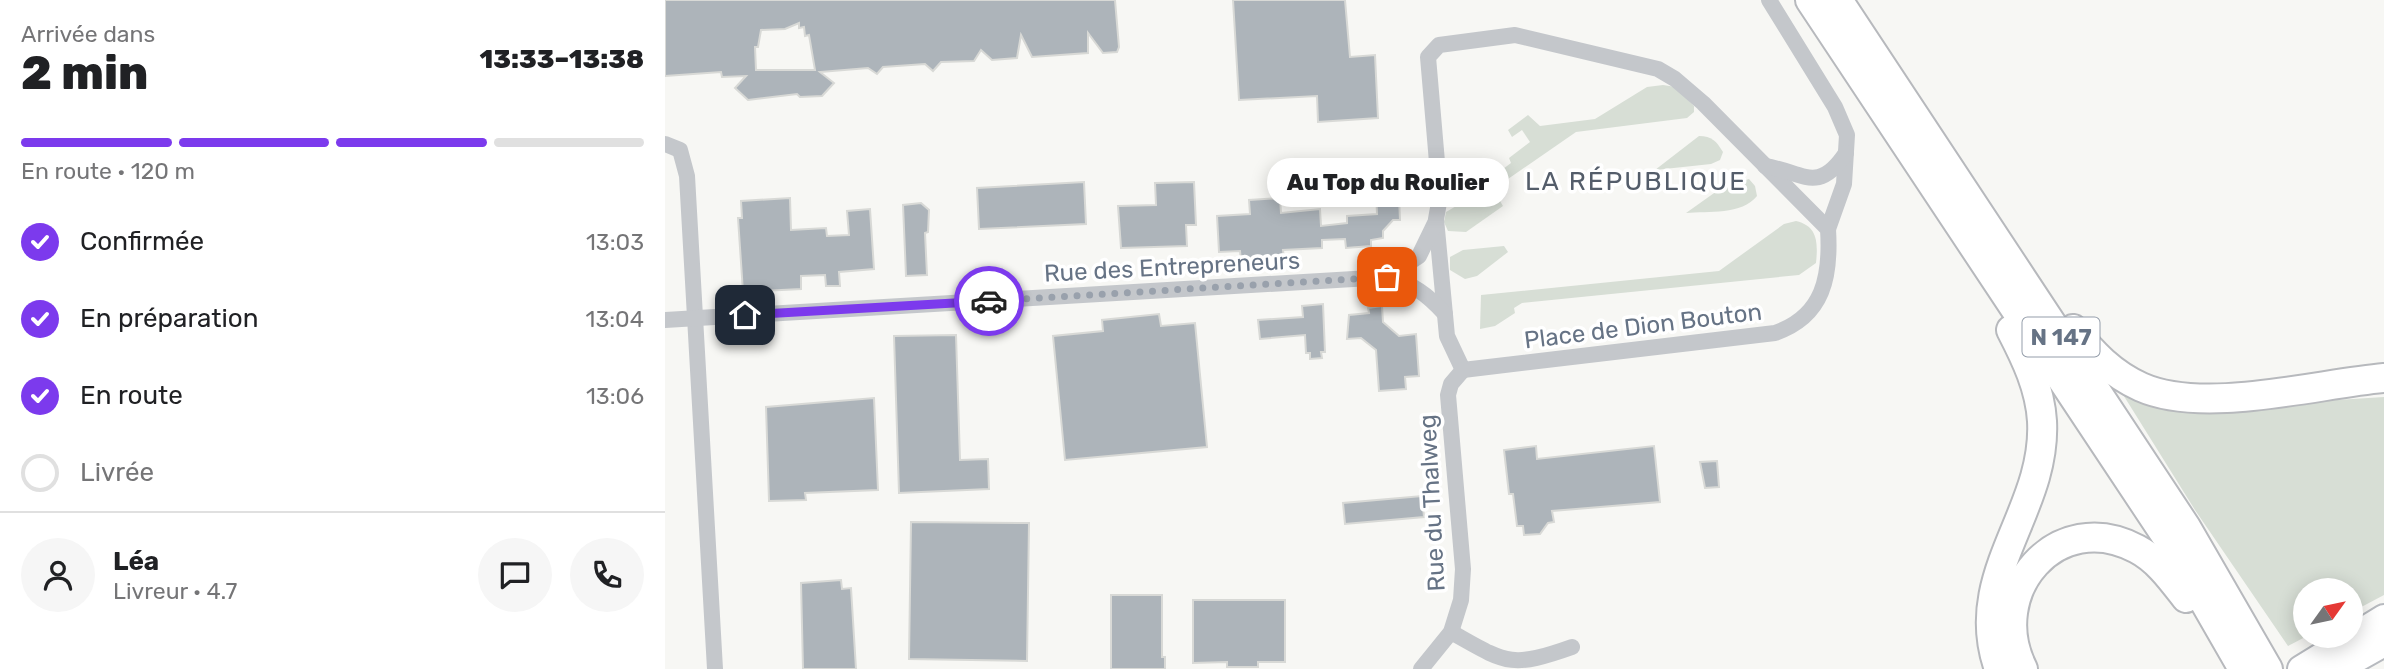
<!DOCTYPE html>
<html lang="fr">
<head>
<meta charset="utf-8">
<style>
  body { margin:0; font-family:Rubik,sans-serif; background:#f6f6f6; color:#202124; height:100vh; display:flex; flex-direction:column; font-size:26px; white-space:nowrap }
  * { box-sizing:border-box; margin:0 }
  p { font-size:23px; color:#757577 }
  .icon { flex:none; width:38px; height:38px; fill:none; stroke:currentColor; stroke-width:2; stroke-linecap:round; stroke-linejoin:round }
  .map { position:relative; flex:1; overflow:hidden }
  .side { display:flex; flex-direction:column; background:#fff; width:665px }
  .side>* { flex:none }
  .needle { width:46px; rotate:57deg }
  .fabs { position:absolute; left:1628px; top:578px; display:grid; gap:14px }
  .fabs a { display:grid; place-items:center; width:70px; height:70px; border-radius:50%; background:#fff; box-shadow:0 4px 18px #0003; font-size:35px }
  .pin { position:absolute; display:grid; place-items:center; width:60px; height:60px; color:#fff; margin:-30px; border-radius:14px; box-shadow:0 4px 10px #0006 }
  .courier { position:absolute; display:grid; place-items:center; width:70px; height:70px; margin:-35px; border:5px solid #7c3aed; border-radius:50%; background:#fff; color:#222; box-shadow:0 2px 9px #0007 }
  .bubble { position:absolute; height:49px; border-radius:24px; background:#fff; box-shadow:0 4px 18px #0003; font-size:23px; font-weight:800; line-height:49px; text-align:center }
  .head em { font-style:normal; font-weight:800 }
  .head div { display:flex; flex-direction:column-reverse }
  .head { display:flex; align-items:center; justify-content:space-between; height:119px; padding:0 21px }
  h1 { font-size:46px; font-weight:800; line-height:52px }
  .bar { display:grid; grid-template-columns:repeat(4,1fr); gap:10px 7px; align-content:center; height:84px; padding:0 21px }
  .bar i { height:9px; border-radius:5px; background:#e0e0e0 }
  .bar .active { background:#7c3aed }
  .bar p { grid-column:span 4 }
  .line { display:flex; align-items:center; gap:18px; padding:0 21px; border-top:2px solid #e0e0e0 }
  .line div { flex:1 }
  .round { display:grid; place-items:center; flex:none; width:74px; height:74px; border-radius:37px; background:#f6f6f6 }
  ol { padding:0 21px; list-style:none }
  li { display:flex; align-items:center; gap:21px; height:77px }
  li p { margin-inline-start:auto }
  li .icon { padding:7px; border-radius:50%; background:#7c3aed; color:#fff; stroke-width:4 }
  li:last-child { color:#757577 }
  li i { width:38px; height:38px; border:4px solid #e0e0e0; border-radius:50% }
  main { display:flex; flex:1; min-height:0 }
  .map>svg:first-child { display:block }
  .green { fill:#d7ded5 }
  .building { fill:#adb4ba; stroke:#d8d9d6; stroke-width:2; fill-rule:evenodd }
  .lines { fill:none; stroke-linecap:round; stroke-linejoin:round }
  .primary-casing { stroke:#b7babf; stroke-width:30 }
  .trunk-casing { stroke:#b7b9bd; stroke-width:32 }
  .minor { stroke:#c4c7cb; stroke-width:16 }
  .primary { stroke:#fff; stroke-width:26 }
  .trunk { stroke:#fff; stroke-width:28 }
  .done { stroke:#99a1ac; stroke-width:7; stroke-dasharray:0 12.6 }
  .route { stroke:#7c3aed; stroke-width:9 }
  .labels { text-anchor:middle; stroke-width:7; stroke-linejoin:round; paint-order:stroke }
  .shield { fill:#fff; stroke:#949daa; stroke-width:2 }
  .shield-label { font-size:23px; font-weight:bold; fill:#667385 }
  .street-label { font-size:24px; fill:#667385; stroke:#fff }
  .neighbourhood-label { font-size:26px; letter-spacing:2px; fill:#545d6a; stroke:#fff }
</style>
</head>
<body>
<main>
<section class="side">
<div class="head"><div><h1>2 min</h1><p>Arrivée dans</p></div><em>13:33–13:38</em></div>
<div class="bar"><i class="active"></i><i class="active"></i><i class="active"></i><i></i><p>En route · 120 m</p></div>
<ol>
<li><svg class="icon" aria-label="check" viewBox="0 0 24 24"><path d="M5 12l5 5 9-10"/></svg>Confirmée<p>13:03</p></li>
<li><svg class="icon" aria-label="check" viewBox="0 0 24 24"><path d="M5 12l5 5 9-10"/></svg>En préparation<p>13:04</p></li>
<li><svg class="icon" aria-label="check" viewBox="0 0 24 24"><path d="M5 12l5 5 9-10"/></svg>En route<p>13:06</p></li>
<li><i></i>Livrée</li>
</ol>
<div class="line" style="height:126px"><a class="round"><svg class="icon" aria-label="person" viewBox="0 0 24 24"><circle cx="12" cy="8" r="4"/><path d="M4 21q1-7 8-7t8 7"/></svg></a><div><b>Léa</b><p>Livreur · 4.7</p></div><a class="round"><svg class="icon" aria-label="chat" viewBox="0 0 24 24"><path d="M4 5h16v11H9l-5 4z"/></svg></a><a class="round"><svg class="icon" aria-label="phone" viewBox="0 0 24 24"><path d="M5 4h4l2 5-3 2q2 4 5 5l2-3 5 2v4C11 20 4 13 5 4z"/></svg></a></div>
</section>
<div class="map">
<svg width="1719" height="669" viewBox="0 0 1719 669">
  <rect width="100%" height="100%" fill="#f7f7f4"/>
  <g class="green">
    <polygon points="998,85 1011,87 1029,106 1029,112 1022,118 911,132 843,179 801,184 793,177 792,163 800,165 805,161 809,166 819,159 826,169 834,163 838,169 846,163 844,158 865,142 857,130 847,137 843,130 863,115 875,126 930,119 982,87"/>
    <path d="M1034,136C1047,136 1051,141 1058,152L1055,160L1046,164L990,170Z"/>
    <path d="M1084,179L1090,186L1092,196C1077,215 1043,211 1021,213L1059,186Z"/>
    <polygon points="835,201 838,206 801,232 783,231 779,222 781,212 793,205"/>
    <path d="M1131,221C1153,226 1153,243 1151,263L1134,275L857,303L849,308L850,313L830,326L815,329L816,295L1054,271L1119,224Z"/>
    <polygon points="839,246 843,252 812,276 800,279 785,270 785,257 798,250"/>
    <polygon points="1457,393 1546,408 1719,397 1719,595 1685,613 1685,590 1640,590 1640,635 1644,635 1623,646 1530,510"/>
  </g>
  <g class="building">
    <path d="M0,0H450L454,47L452,52L438,53L423,33V53L367,57L356,35L352,58L327,60L316,50L309,61L276,62L268,71L260,64L218,67L212,74L203,68L155,72L169,83L157,96L135,97L132,94L83,100L70,88L81,76L57,77L56,72L0,76ZM134,23V28L139,27L140,36L144,35L150,70H91L90,47H93L96,30L120,29Z"/>
    <polygon points="568,0 680,0 685,57 710,55 713,118 653,122 652,96 574,100"/>
    <polygon points="419,182 421,224 314,229 312,188"/>
    <polygon points="529,182 531,225 521,225 522,246 456,248 453,206 491,205 490,183"/>
    <polygon points="711,190 722,190 722,198 734,197 735,220 728,220 718,231 718,238 706,240 706,246 681,248 680,239 657,240 657,248 618,250 619,259 576,261 575,251 554,252 552,216 585,214 584,200 615,198 616,213 655,209 656,226 682,223 682,216 712,214"/>
    <polygon points="125,198 126,230 161,228 162,236 184,235 182,211 205,209 209,269 174,272 175,286 161,286 160,275 136,276 136,289 78,292 73,218 77,218 76,201"/>
    <polygon points="256,203 264,210 263,232 260,233 262,275 241,276 238,205"/>
    <polygon points="658,304 660,352 656,352 657,358 645,359 645,353 641,353 640,335 595,339 593,320 638,317 637,306"/>
    <polygon points="717,306 718,322 734,336 751,334 754,376 740,377 741,389 714,391 711,350 696,338 682,339 684,315 704,313 703,308"/>
    <polygon points="494,314 496,326 530,323 542,447 400,460 388,336 438,331 437,320"/>
    <polygon points="291,335 295,460 323,459 324,489 234,493 229,336"/>
    <polygon points="209,398 213,490 140,493 141,500 104,501 101,407"/>
    <polygon points="871,446 872,459 989,446 995,502 887,511 889,522 883,523 875,534 859,535 858,526 852,526 848,494 844,494 839,450"/>
    <polygon points="1052,461 1054,487 1040,488 1035,462"/>
    <polygon points="757,496 759,517 680,524 678,503"/>
    <polygon points="246,522 364,523 362,661 244,659"/>
    <polygon points="176,580 177,589 186,588 191,669 138,669 136,583"/>
    <polygon points="446,595 497,595 497,657 500,657 500,669 446,669"/>
    <polygon points="528,600 620,600 620,662 593,662 593,667 562,667 562,662 528,663"/>
  </g>
  <g class="lines">
    <defs>
      <g id="primary">
        <polyline points="1636,669 1719,618"/>
        <polyline points="1673,669 1719,643"/>
      </g>
      <g id="trunk">
        <polyline points="1145,0 1505,542 1578,669"/>
        <polyline points="1173,0 1521,527 1603,669"/>
        <path d="M1408,329C1427,353 1447,374 1476,387C1539,415 1651,384 1719,378"/>
        <path d="M1334,669C1300,575 1382,512 1377,421C1375,388 1361,359 1346,330"/>
        <path d="M1358,669C1319,592 1392,506 1472,549C1493,560 1507,580 1521,598"/>
      </g>
    </defs>
    <use href="#primary" class="primary-casing"/>
    <use href="#trunk" class="trunk-casing"/>
    <g class="minor">
      <polyline points="1104,0 1170,107 1182,135 1179,184 1163,229"/>
      <path d="M850,35L993,69L1010,79L1038,103L1163,229C1166,276 1159,316 1110,333L798,370L782,336L771,219L775,197L763,57L774,45Z"/>
      <polyline points="0,144 15,150 22,176 50,669"/>
      <path d="M1100,166C1138,172 1153,195 1181,153"/>
      <polyline points="722,277 754,256 770,223"/>
      <path d="M0,320L722,277C748,284 762,294 780,314"/>
      <path d="M786,632C841,663 845,669 907,647"/>
      <polyline points="756,669 786,632 796,600 798,569 783,395 786,384 798,370"/>
    </g>
    <use href="#primary" class="primary"/>
    <use href="#trunk" class="trunk"/>
  </g>
  <g class="lines">
    <polyline class="done" points="324,301 722,277"/>
    <polyline class="route" points="80,315 324,301"/>
  </g>
  <g class="labels">
    <rect class="shield" x="1357.5" y="317.5" width="77" height="39" rx="5"/>
    <g class="shield-label">
      <text x="1396" y="345">N 147</text>
    </g>
    <g class="street-label">
      <text transform="translate(507 267) rotate(-3)" y="8">Rue des Entrepreneurs</text>
      <text transform="translate(978 326) rotate(-7)" y="8">Place de Dion Bouton</text>
      <text transform="translate(767 503) rotate(-93)" y="8">Rue du Thalweg</text>
    </g>
    <g class="neighbourhood-label">
      <text x="971" y="190">LA RÉPUBLIQUE</text>
    </g>
  </g>
</svg>
<div class="fabs">
<a><svg class="needle" viewBox="-14 -14 28 28"><path d="M0-13l5 13h-10z" fill="#e53935"/><path d="M0 13l5-13h-10z" fill="#757577"/></svg></a>
</div>
<div class="pin" style="left:722px;top:277px;background:#ea580c"><svg class="icon" aria-label="bag" viewBox="0 0 24 24"><path d="M5 8h14l-1 12H6zM9 8a3 3 0 0 1 6 0"/></svg></div>
<div class="pin" style="left:80px;top:315px;background:#1f2937"><svg class="icon" aria-label="home" viewBox="0 0 24 24"><path d="M3 11l9-7 9 7M6 9v11h12V9"/></svg></div>
<div class="courier" style="left:324px;top:301px"><svg class="icon" aria-label="car" viewBox="0 0 24 24"><path d="M5 17H2v-5l4-1 3-4h7l3 4 3 1v5h-3M9 17h6M6 11h13"/><circle cx="7" cy="17" r="2"/><circle cx="17" cy="17" r="2"/></svg></div>
<div class="bubble" style="left:602px;top:158px;width:242px">Au Top du Roulier</div>
</div>
</main>
</body>
</html>
